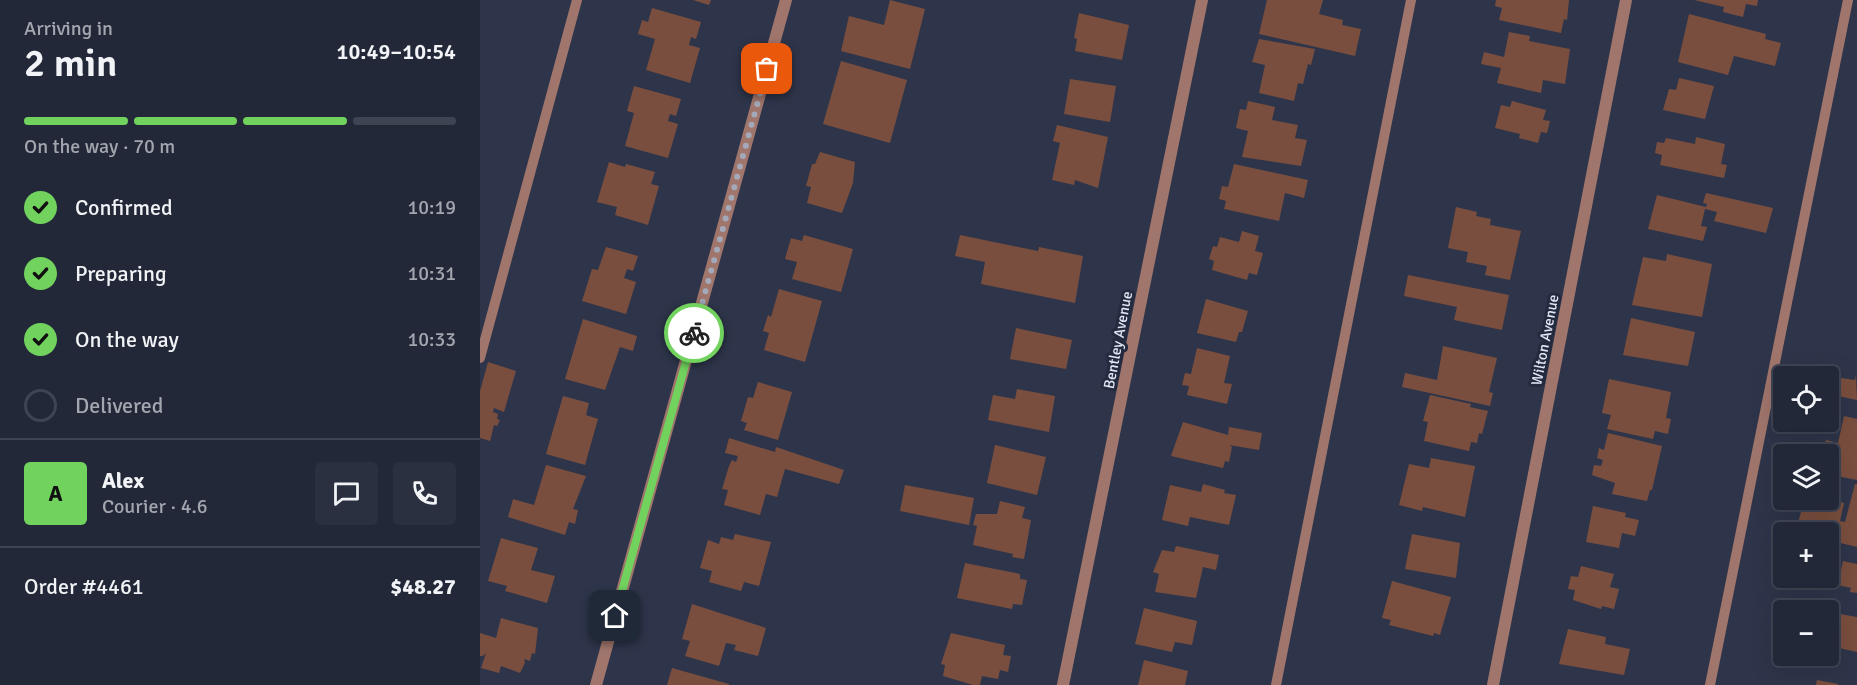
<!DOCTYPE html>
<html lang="en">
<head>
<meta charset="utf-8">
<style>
  body { margin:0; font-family:Signika,sans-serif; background:#2a3040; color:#f1f3f6; height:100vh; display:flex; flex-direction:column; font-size:22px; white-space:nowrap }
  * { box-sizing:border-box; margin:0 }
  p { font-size:20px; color:#a2a6ae }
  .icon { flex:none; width:33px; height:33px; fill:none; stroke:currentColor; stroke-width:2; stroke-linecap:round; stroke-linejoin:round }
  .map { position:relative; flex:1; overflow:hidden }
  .sheet { display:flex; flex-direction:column; background:#222838; width:480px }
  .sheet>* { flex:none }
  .tools { position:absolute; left:1293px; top:366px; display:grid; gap:12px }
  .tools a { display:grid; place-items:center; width:66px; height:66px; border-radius:6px; background:#222838; box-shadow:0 6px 24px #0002,0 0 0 2px #3f4453; font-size:30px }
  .pin { position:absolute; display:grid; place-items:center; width:51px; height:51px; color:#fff; margin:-26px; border-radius:12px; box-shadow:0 3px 9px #0006 }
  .courier { position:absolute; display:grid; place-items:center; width:60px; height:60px; margin:-30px; border:4px solid #71d25e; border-radius:50%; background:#fff; color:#222; box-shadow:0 2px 8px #0007 }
  .headline em { font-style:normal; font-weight:600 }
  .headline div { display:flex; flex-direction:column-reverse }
  .headline { display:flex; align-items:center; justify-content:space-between; height:102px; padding:0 24px }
  h1 { font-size:39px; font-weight:600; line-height:45px }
  .bar { display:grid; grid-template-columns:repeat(4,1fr); gap:9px 6px; align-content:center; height:72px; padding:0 24px }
  .bar i { height:8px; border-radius:4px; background:#3f4453 }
  .bar .current { background:#71d25e }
  .bar p { grid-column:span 4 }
  .line { display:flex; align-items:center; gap:15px; padding:0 24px; border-top:2px solid #3f4453 }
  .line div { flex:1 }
  .round { display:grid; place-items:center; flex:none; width:63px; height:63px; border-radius:6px; background:#2a3040 }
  ol { padding:0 24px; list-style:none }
  li { display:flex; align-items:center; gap:18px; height:66px }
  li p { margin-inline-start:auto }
  li .icon { padding:6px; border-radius:50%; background:#71d25e; color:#111; stroke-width:4 }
  li:last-child { color:#a2a6ae }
  li i { width:33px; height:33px; border:3px solid #3f4453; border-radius:50% }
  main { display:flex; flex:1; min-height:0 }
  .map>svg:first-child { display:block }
  .building { fill:#794e3e }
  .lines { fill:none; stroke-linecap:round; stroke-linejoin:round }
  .service { stroke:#a0756c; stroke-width:10 }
  .minor { stroke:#a0756c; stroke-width:12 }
  .done { stroke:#a3a9b9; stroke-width:6; stroke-dasharray:0 10.8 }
  .route { stroke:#71d25e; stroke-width:8 }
  .labels { text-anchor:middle; stroke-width:6; stroke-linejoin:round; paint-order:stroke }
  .street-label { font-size:15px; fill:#e2e7f5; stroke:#242b3f }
</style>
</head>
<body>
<main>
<section class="sheet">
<div class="headline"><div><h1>2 min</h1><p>Arriving in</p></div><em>10:49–10:54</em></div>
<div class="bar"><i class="current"></i><i class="current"></i><i class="current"></i><i></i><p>On the way · 70 m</p></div>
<ol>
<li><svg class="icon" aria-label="check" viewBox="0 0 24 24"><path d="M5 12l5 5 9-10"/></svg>Confirmed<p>10:19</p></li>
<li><svg class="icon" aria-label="check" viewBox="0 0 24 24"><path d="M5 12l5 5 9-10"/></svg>Preparing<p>10:31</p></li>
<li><svg class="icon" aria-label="check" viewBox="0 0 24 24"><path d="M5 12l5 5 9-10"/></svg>On the way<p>10:33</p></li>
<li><i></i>Delivered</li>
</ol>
<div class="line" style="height:108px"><b class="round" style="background:#71d25e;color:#111">A</b><div><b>Alex</b><p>Courier · 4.6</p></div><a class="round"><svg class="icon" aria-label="chat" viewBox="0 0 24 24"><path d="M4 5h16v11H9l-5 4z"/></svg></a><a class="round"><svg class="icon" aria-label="phone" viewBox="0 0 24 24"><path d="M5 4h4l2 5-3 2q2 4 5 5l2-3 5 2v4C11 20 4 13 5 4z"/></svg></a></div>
<div class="line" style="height:78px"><div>Order #4461</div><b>$48.27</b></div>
</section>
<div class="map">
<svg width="1377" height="685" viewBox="0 0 1377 685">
  <rect width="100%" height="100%" fill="#2e354a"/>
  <g class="building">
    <polygon points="213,0 231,0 229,5"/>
    <polygon points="410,0 445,9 430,69 361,51 369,16 404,25"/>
    <polygon points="787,0 843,0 839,14 863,20 862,25 881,29 875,56 779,34"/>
    <polygon points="1016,0 1089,0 1087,20 1084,19 1081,33 1019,20 1022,8 1015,6"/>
    <polygon points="1214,0 1278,0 1277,6 1266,4 1263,17 1243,12 1244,7"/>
    <polygon points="172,8 221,22 216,39 211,37 209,45 220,48 210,83 166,70 175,39 158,34 162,20 168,22"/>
    <polygon points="599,13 649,25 642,60 595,51 597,39 594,38"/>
    <polygon points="1209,14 1286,34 1285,39 1301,43 1295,66 1254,56 1248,75 1198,62"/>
    <polygon points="1029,32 1050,36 1049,41 1090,49 1085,84 1063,80 1061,93 1017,83 1021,68 1001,64 1004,52 1024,57"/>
    <polygon points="779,39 835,49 831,65 828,64 823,84 818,83 814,101 779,93 785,65 772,62"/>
    <polygon points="361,61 427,80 410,143 343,124"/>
    <polygon points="1199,78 1234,86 1225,119 1183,110 1189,89 1196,90"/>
    <polygon points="590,79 636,86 630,122 584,114"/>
    <polygon points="154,86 201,99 196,116 190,114 188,121 198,124 188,158 145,146 154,113 147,111"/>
    <polygon points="768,101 795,107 792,120 818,125 815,138 827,140 821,166 762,157 768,131 756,128 760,109 766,110"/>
    <polygon points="1032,101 1066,110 1063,120 1070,121 1067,133 1061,132 1058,143 1039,138 1040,134 1015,128 1021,105 1030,107"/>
    <polygon points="577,125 628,137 618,188 595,180 594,185 572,180 580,143 573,141"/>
    <polygon points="1216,137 1245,144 1241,164 1247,165 1244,178 1180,165 1182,155 1175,153 1177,142 1184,143 1186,138 1215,144"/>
    <polygon points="340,152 375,162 373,183 362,213 327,203 331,187 326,186 332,164 335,164"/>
    <polygon points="129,162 145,167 146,164 175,172 171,184 179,186 168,225 135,215 137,207 117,202"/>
    <polygon points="754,164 828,180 824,198 805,193 799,221 744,209 746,201 739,199 742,186 748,187"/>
    <polygon points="1226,193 1293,208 1286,233 1234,221 1237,212 1225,209 1221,226 1227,227 1223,241 1168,229 1177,195 1226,207 1227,204 1223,203"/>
    <polygon points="976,207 997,212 996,216 1011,219 1010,225 1041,231 1030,280 1005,275 1007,266 986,262 988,252 968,248"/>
    <polygon points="762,231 779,236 775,251 783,253 777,275 769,273 767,280 732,270 734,261 729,259 733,246 737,247 740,237 759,242"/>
    <polygon points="324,235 373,249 361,292 312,279 317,262 305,259 311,238 322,241"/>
    <polygon points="480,235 558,251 559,247 603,256 595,303 501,284 505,262 475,256"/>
    <polygon points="126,247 158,256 153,271 147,269 144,278 156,282 146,314 102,301 112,269 118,270"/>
    <polygon points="1187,254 1232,264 1222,317 1152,305 1163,257 1186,261"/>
    <polygon points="928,275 1029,295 1022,330 974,320 977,307 924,296"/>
    <polygon points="299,289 342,301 325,362 284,350 289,333 283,331 288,315 291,317"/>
    <polygon points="726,299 768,311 762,332 759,332 756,342 717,333"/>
    <polygon points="1151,318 1215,332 1208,366 1143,355"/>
    <polygon points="103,319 157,336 153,351 140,347 125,390 85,379"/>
    <polygon points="536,328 592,340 586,369 530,359"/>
    <polygon points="963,346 1017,358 1009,392 1013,393 1010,406 922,387 925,373 957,380"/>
    <polygon points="717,348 750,356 744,383 752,384 747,404 707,395 709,386 702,385 705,373 711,374"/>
    <polygon points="8,362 36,371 24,412 14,408 13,412 18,414 17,419 20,420 17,426 14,425 10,441 0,438 0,391"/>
    <polygon points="1376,375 1377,400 1348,394 1348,376 1375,380"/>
    <polygon points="1129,379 1191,392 1186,418 1191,419 1188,434 1175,431 1173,439 1127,429 1131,415 1122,413"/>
    <polygon points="278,382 312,392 298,440 264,430 267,423 261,421 268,397 273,398"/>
    <polygon points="537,389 575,396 569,432 508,420 513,395 535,399"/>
    <polygon points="950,395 991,404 990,407 1008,411 1002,434 999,433 997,443 991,442 989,451 944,441 948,422 943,421"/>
    <polygon points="83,396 109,403 106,415 118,419 105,465 66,454"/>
    <polygon points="1364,416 1377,419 1377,480 1351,475 1355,458 1348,456 1348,454 1342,454 1346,440 1358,443"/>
    <polygon points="703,422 748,435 749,427 782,433 779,450 749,445 752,447 749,462 745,461 743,468 691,456"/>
    <polygon points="1128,433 1182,446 1172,490 1170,490 1167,501 1132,494 1135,483 1112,475 1114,465 1121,466 1123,460 1117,458 1119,448 1124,450"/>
    <polygon points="249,438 295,452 296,447 364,470 359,484 305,469 297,497 286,494 280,515 244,505 248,490 242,489 249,466 252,460 256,462 258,456 245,453"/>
    <polygon points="515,445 566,457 557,495 507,483"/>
    <polygon points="951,458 995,466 985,517 943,507 942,511 919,505 929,464 949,468"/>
    <polygon points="66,465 106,476 93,509 98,510 95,524 89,522 85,535 28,517 33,499 54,505"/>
    <polygon points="723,484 745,490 744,493 756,495 749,525 710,517 708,526 682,520 690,485 721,492"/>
    <polygon points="1375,484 1377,484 1377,547 1348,540 1348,532 1316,531 1324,500 1348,499 1364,503 1360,521 1365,522"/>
    <polygon points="425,485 494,498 489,525 420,511"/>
    <polygon points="520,501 545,507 542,518 551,520 544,559 532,557 533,554 493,545 497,526 493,525 496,514 517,514"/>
    <polygon points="1113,506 1146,513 1145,517 1159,520 1155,536 1142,533 1139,548 1106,542"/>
    <polygon points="255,534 291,542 279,586 264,582 261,591 229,582 232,571 220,568 228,540 239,544 241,537 253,540"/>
    <polygon points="932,534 980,543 976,578 925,569"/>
    <polygon points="21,538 58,548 51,570 75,576 67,603 25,591 27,586 8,581"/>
    <polygon points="696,546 739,555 736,570 723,567 716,598 675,592 679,574 673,572 682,550 694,552"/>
    <polygon points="1363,561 1377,564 1377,593 1370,592 1371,588 1358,585"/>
    <polygon points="485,563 540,574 540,579 547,580 542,605 533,604 532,609 477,598"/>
    <polygon points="1101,566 1134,574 1130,587 1139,589 1134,609 1122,606 1121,609 1093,600 1095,590 1088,589 1091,576 1098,577"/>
    <polygon points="912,581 971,597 960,635 954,633 953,636 909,625 911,620 902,618"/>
    <polygon points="212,604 286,628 278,656 254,650 256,645 246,643 239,666 205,656 210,641 202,639"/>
    <polygon points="664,608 717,621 712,645 695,642 692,652 655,644"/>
    <polygon points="1348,612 1377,617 1377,652 1359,648 1355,663 1334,658 1334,656 1348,656"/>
    <polygon points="21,618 58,628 55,654 52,653 50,661 44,659 45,663 40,673 21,666 19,673 1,668 6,653 3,656 0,656 0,633 16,638"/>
    <polygon points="1088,629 1126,637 1125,644 1150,649 1144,675 1079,664"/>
    <polygon points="471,633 525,645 523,655 531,656 528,672 520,670 518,679 502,676 500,685 493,685 463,676 465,665 461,664"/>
    <polygon points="664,660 708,671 705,685 658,685"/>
    <polygon points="192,668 249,684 249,685 187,685"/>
    <polygon points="1337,680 1358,684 1358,685 1336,685"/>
  </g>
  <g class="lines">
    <g class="service">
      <polyline points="0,358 97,0"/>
      <polyline points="796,685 931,0"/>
      <polyline points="1230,685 1368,0"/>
    </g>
    <g class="minor">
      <polyline points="116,685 306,0"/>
      <polyline points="583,685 722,0"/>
      <polyline points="1013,685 1146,0"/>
    </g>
  </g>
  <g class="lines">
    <polyline class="done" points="214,333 287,69"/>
    <polyline class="route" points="135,616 214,333"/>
  </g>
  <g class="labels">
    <g class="street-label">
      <text transform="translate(638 340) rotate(-79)" y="5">Bentley Avenue</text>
      <text transform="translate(1065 340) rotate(-79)" y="5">Wilton Avenue</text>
    </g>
  </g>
</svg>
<div class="tools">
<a><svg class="icon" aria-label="locate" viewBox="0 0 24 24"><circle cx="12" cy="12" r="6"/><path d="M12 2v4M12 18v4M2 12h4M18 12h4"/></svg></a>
<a><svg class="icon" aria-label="layers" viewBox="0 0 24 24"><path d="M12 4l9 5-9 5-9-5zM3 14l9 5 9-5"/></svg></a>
<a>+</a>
<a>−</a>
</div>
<div class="pin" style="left:287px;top:69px;background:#ea580c"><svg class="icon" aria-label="bag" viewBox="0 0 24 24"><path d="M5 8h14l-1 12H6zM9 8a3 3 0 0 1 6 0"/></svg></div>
<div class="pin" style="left:135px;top:616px;background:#1f2937"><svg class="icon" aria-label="home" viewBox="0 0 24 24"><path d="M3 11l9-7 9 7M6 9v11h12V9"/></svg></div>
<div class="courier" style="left:214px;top:333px"><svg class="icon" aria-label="bike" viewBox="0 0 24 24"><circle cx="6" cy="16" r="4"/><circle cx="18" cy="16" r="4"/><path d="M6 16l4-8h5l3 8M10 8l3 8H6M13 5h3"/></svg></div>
</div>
</main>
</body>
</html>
